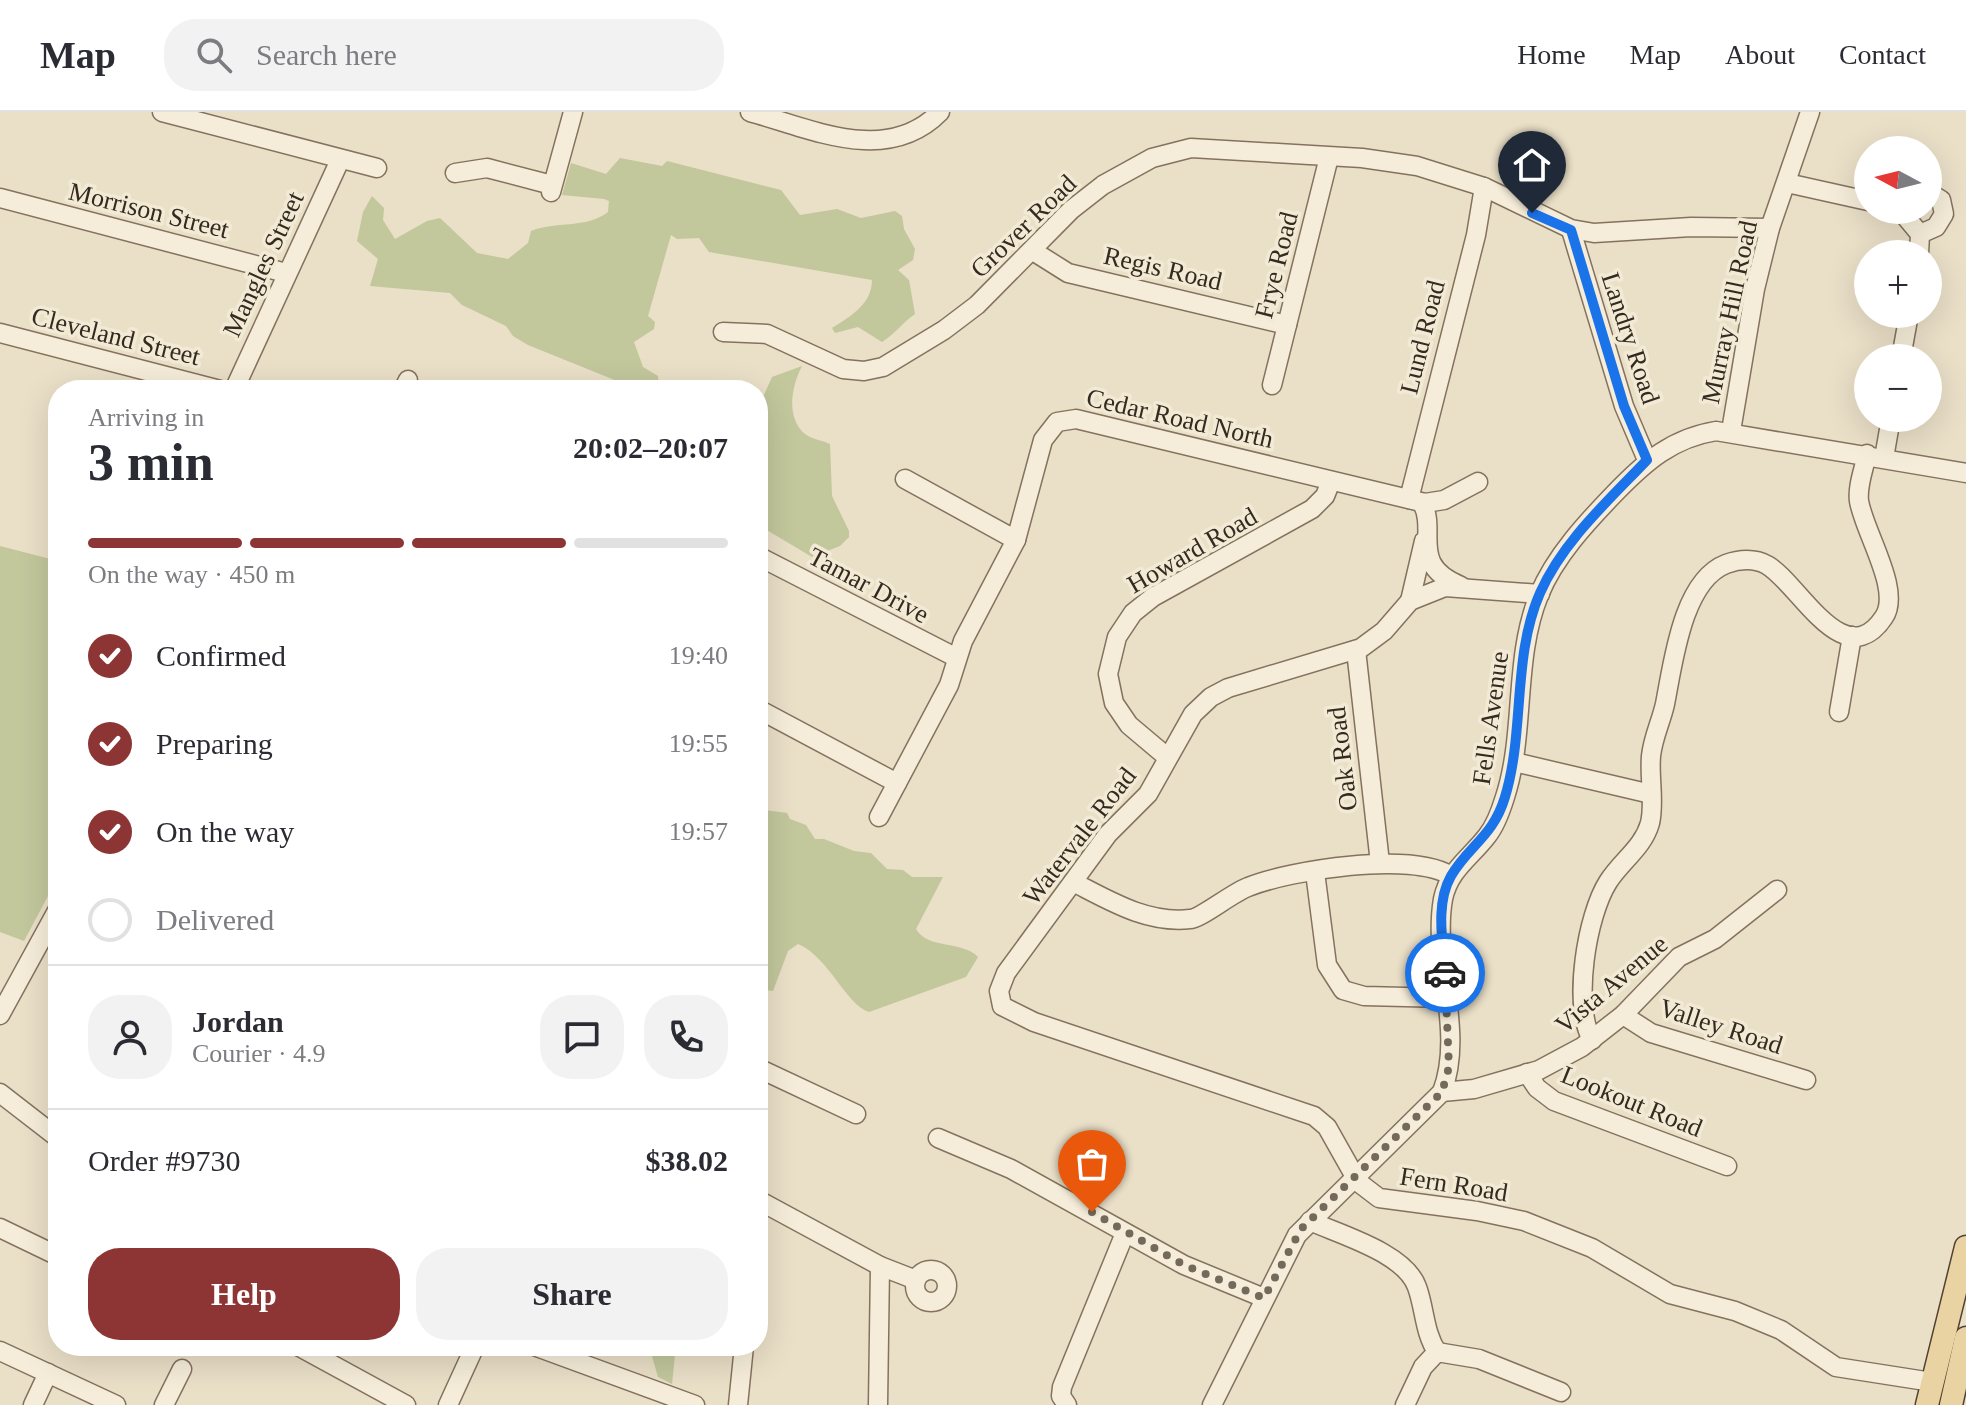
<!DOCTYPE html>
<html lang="en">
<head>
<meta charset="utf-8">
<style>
  body { margin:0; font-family:"Times New Roman",serif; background:#f2f2f3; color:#2b2b33; height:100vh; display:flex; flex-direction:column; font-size:30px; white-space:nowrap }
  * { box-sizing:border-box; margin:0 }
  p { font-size:26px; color:#7c7c81 }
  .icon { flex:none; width:44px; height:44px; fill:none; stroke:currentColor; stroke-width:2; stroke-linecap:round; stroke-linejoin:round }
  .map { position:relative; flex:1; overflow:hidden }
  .sheet { position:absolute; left:48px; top:268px; width:720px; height:976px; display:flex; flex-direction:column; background:#fff; border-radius:32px; box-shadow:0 8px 32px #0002 }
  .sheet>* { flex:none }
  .needle { width:52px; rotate:277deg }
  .fabs { position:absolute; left:1854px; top:24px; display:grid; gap:16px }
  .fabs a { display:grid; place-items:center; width:88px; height:88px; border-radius:50%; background:#fff; box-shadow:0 8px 32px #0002; font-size:40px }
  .pin { position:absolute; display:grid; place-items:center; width:68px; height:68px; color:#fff; margin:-82px -34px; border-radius:50% 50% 50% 0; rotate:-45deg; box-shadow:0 0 8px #0007 }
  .pin .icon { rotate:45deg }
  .courier { position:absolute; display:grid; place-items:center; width:80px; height:80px; margin:-40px; border:6px solid #1a73e8; border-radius:50%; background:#fff; color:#222; box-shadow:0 2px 10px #0007 }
  .head em { font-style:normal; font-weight:700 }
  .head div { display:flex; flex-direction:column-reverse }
  .head { display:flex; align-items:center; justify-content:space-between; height:136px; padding:0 40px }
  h1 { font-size:52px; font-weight:700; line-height:60px }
  .bar { display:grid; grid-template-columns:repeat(4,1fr); gap:12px 8px; align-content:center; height:96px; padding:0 40px }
  .bar i { height:10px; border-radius:6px; background:#e1e1e2 }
  .bar .active { background:#8d3435 }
  .bar p { grid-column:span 4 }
  .line { display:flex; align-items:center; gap:20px; padding:0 40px; border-top:2px solid #e1e1e2 }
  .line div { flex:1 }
  .round { display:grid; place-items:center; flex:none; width:84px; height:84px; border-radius:32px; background:#f2f2f3 }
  ol { padding:0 40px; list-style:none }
  li { display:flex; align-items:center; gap:24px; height:88px }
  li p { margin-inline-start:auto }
  li .icon { padding:8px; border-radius:50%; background:#8d3435; color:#fff; stroke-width:4 }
  li:last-child { color:#7c7c81 }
  li i { width:44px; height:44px; border:4px solid #e1e1e2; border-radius:50% }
  .primary-button { display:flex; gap:16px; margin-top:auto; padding:16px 40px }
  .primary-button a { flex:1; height:92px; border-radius:32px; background:#8d3435; color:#fff; font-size:32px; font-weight:700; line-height:92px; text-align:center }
  .primary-button a+a { background:#f2f2f3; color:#2b2b33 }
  header { display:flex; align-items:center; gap:48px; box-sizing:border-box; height:112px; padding:0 40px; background:#fff; border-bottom:2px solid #e1e1e2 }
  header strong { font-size:38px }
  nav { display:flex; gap:44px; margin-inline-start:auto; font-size:28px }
  .search { width:560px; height:72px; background:#f2f2f3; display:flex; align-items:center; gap:20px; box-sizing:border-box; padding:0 28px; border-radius:32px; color:#7c7c81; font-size:30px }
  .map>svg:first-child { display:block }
  .green { fill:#c2c79c }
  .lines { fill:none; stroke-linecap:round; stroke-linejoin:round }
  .minor-casing { stroke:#84725e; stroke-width:21 }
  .major-casing { stroke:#524132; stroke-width:25 }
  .minor { stroke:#f5edd9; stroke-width:18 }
  .major { stroke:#e9d3a2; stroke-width:22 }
  .done { stroke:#74695a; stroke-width:8; stroke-dasharray:0 14.4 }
  .route { stroke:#1a73e8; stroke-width:10 }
  .labels { text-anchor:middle; stroke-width:7; stroke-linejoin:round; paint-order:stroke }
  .street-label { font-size:26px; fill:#352a20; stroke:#f2ead5 }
</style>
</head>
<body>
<header>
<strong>Map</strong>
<div class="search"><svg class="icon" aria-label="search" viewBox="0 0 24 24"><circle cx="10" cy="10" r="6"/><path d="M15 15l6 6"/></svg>Search here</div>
<nav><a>Home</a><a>Map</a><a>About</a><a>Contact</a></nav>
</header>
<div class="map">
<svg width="1966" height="1293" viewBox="0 0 1966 1293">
  <rect width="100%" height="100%" fill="#eadfc7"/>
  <g class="green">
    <path d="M620,46L662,54L667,49L781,78L800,103L837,97L861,106L895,99L902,104L904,117L915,137L913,148L898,158L909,168L915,202C902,211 895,222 882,230L858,215L835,221L832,216C851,204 872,192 872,168L709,140L699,126L677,127L671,123L648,204L655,210L654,217L634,230L643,255L658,264L659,278H627L622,271L528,233L513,224L506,214L462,193L450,181L370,174L378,147L357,129L363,100L372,84L384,96L383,108L395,127L427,109L440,106L477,141L508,147L528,131L531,119C556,109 586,117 608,100L609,89L604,87L562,83L571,51L606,62Z"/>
    <path d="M802,254C792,273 785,305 805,322C813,328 822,328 830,332L832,384L849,419V425L840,434L812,445L758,413V369L762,360L758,341V296L772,265Z"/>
    <polygon points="0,434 58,449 58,765 24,829 0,820"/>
    <path d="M765,698L787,701L790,707L806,713L815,727H824L854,739L871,741L887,757L903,758L912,765H943L916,817C928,838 962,828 978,845L966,865L869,900C846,893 829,845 798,832L788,839L773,879L758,877V700Z"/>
    <polygon points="649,1234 676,1234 672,1272 658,1265"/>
  </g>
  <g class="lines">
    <defs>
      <g id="minor">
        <polyline points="162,0 377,56"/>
        <path d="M750,0C812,17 887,54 940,0"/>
        <polyline points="455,61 487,56 552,73"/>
        <polyline points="1787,71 1868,89"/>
        <polyline points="551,80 573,0"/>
        <polyline points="0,86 286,161"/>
        <polyline points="1900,98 1920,122 1919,142"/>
        <polyline points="1571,118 1624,294 1647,348"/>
        <polyline points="1920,122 1936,115 1944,102 1941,88 1928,80"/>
        <polyline points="1033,139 1068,161 1287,213"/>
        <polyline points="723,220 767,222 843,257 864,259 883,255 944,218 977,193 1071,98 1103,73 1152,46 1191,36 1362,46 1417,54 1484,75 1571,117 1594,121 1691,115 1770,116"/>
        <polyline points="0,221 220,278"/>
        <polyline points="1901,246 1909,202"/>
        <polyline points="1272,273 1329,45"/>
        <polyline points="234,278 340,48"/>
        <polyline points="403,278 408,268"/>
        <polyline points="1731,319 1755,177 1770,116 1810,0"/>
        <polyline points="1884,346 1891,306"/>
        <polyline points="905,367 1016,428"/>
        <polyline points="1409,387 1476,123 1484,75"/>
        <path d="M1422,391C1438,420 1408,452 1461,474"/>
        <polyline points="758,444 957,546"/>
        <polyline points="1540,482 1445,475 1410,489 1384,519 1361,536 1228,576 1211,585 1193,602 1148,682 1108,722 1006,861 999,879 1002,894 1034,910 1314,1004 1327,1015 1358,1070 1379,1086 1477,1099 1524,1109 1592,1136 1670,1182 1735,1199 1781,1218 1836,1255 1932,1270"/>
        <polyline points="1410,489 1424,429"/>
        <polyline points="1356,538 1380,751"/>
        <polyline points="758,597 897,671"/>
        <polyline points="1839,600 1852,524"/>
        <polyline points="1167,645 1129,613 1114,591 1108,562 1117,525 1133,501 1153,485 1312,397 1325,384 1331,369"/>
        <polyline points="1514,650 1651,682"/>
        <polyline points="879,705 949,573 963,529 1016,428 1043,328 1057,310 1076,307 1425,391 1444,388 1478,370"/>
        <polyline points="1315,760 1327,853 1343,878 1364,884 1447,886"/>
        <path d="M1075,771C1110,789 1148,812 1190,807C1200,807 1232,781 1248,775C1290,758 1412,739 1451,764"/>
        <polyline points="0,903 58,797"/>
        <polyline points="1623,903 1651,921 1806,968"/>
        <path d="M1592,928C1572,892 1587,803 1608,770C1621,749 1643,736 1650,711C1655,690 1649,666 1651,644C1653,625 1661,610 1665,592C1673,552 1682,469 1726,452C1739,447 1755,446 1767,453C1798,470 1844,565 1884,505C1902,478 1864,420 1859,389C1857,374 1864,357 1867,342"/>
        <polyline points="758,956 856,1002"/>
        <polyline points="1527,961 1537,976 1554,989 1727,1054"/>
        <path d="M1442,980C1465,920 1432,850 1443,787C1449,758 1470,746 1487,724C1496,713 1501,698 1505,685C1526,620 1513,547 1539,483C1555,444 1587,410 1615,381C1645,350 1672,326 1716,319L1966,361"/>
        <polyline points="0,981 58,1026"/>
        <polyline points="938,1026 1011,1057 1184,1153 1264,1186"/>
        <polyline points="758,1088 880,1154 916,1168"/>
        <path d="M1310,1109C1341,1123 1405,1141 1417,1175C1425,1197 1424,1220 1437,1240"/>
        <polyline points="0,1116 58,1144"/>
        <circle cx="931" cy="1174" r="16"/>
        <polyline points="298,1234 406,1293"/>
        <polyline points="534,1234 695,1293"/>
        <polyline points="0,1239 116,1293"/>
        <polyline points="33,1293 48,1261"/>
        <polyline points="164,1293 182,1257"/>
        <polyline points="448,1293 475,1234"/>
        <polyline points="738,1293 744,1234"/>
        <polyline points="878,1293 880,1154"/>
        <polyline points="1067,1293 1061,1284 1062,1275 1125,1121"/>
        <polyline points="1212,1293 1297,1123 1442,980 1474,977 1539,958 1582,935 1623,903 1679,845 1715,827 1777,778"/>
        <polyline points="1405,1293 1423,1255 1437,1240 1479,1247 1561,1280"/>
      </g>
      <g id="major">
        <polyline points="1927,1293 1966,1135"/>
        <polyline points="1951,1293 1966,1226"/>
      </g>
    </defs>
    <use href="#minor" class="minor-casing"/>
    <use href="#major" class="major-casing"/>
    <use href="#minor" class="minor"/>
    <use href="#major" class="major"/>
  </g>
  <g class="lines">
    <polyline class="done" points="1092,1100 1184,1153 1264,1186 1301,1117 1442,980 1449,955 1445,861"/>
    <path class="route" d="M1445,861C1443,831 1435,792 1451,764C1469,733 1493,725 1505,685C1525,619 1512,545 1540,481C1563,429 1609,388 1647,348L1624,294L1571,118L1532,101"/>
  </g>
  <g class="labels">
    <g class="street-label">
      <text transform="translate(149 98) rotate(14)" y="9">Morrison Street</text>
      <text transform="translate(1023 114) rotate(-44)" y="9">Grover Road</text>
      <text transform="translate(263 152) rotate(-65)" y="9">Mangles Street</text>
      <text transform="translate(1276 153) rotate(-76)" y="9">Frye Road</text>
      <text transform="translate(1163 156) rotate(13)" y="9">Regis Road</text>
      <text transform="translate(1729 200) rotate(-78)" y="9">Murray Hill Road</text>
      <text transform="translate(116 224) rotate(14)" y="9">Cleveland Street</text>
      <text transform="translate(1422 225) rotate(-76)" y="9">Lund Road</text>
      <text transform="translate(1631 226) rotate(72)" y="9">Landry Road</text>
      <text transform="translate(1180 306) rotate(13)" y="9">Cedar Road North</text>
      <text transform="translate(1192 438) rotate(-30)" y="9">Howard Road</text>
      <text transform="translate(869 473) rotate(28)" y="9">Tamar Drive</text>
      <text transform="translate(1490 606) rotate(-82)" y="9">Fells Avenue</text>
      <text transform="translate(1342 647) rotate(-97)" y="9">Oak Road</text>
      <text transform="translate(1079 724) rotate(-52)" y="9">Watervale Road</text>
      <text transform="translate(1611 872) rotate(-40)" y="9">Vista Avenue</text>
      <text transform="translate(1721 914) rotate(18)" y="9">Valley Road</text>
      <text transform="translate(1632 989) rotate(22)" y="9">Lookout Road</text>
      <text transform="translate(1454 1072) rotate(9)" y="9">Fern Road</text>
    </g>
  </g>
</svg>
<div class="fabs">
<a><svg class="needle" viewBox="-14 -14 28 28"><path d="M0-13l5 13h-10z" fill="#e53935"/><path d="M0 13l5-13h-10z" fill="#7c7c81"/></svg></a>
<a>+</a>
<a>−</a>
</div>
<div class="pin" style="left:1092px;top:1100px;background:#ea580c"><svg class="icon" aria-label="bag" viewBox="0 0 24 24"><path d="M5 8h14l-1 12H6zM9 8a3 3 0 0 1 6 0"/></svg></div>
<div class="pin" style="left:1532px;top:101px;background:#1f2937"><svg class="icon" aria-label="home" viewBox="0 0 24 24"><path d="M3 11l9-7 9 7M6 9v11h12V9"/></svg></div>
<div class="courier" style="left:1445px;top:861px"><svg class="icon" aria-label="car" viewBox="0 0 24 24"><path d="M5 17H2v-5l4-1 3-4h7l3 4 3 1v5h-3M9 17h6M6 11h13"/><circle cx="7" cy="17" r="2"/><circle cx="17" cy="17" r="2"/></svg></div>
<section class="sheet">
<div class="head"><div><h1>3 min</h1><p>Arriving in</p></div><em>20:02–20:07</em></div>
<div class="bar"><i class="active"></i><i class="active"></i><i class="active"></i><i></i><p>On the way · 450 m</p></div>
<ol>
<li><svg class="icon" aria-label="check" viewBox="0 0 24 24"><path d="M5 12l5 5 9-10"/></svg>Confirmed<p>19:40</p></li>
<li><svg class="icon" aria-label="check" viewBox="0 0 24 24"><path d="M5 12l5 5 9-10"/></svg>Preparing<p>19:55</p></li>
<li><svg class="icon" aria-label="check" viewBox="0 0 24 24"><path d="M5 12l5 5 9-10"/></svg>On the way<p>19:57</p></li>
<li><i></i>Delivered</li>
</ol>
<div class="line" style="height:144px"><a class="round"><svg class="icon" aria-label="person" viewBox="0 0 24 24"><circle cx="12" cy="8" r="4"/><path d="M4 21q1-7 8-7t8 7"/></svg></a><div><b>Jordan</b><p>Courier · 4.9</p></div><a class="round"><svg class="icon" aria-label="chat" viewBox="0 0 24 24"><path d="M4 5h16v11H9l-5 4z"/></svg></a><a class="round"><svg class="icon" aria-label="phone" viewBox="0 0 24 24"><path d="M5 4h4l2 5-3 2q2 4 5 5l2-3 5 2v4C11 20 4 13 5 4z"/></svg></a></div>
<div class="line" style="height:104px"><div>Order #9730</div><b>$38.02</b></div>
<div class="primary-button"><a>Help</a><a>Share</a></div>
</section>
</div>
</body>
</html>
